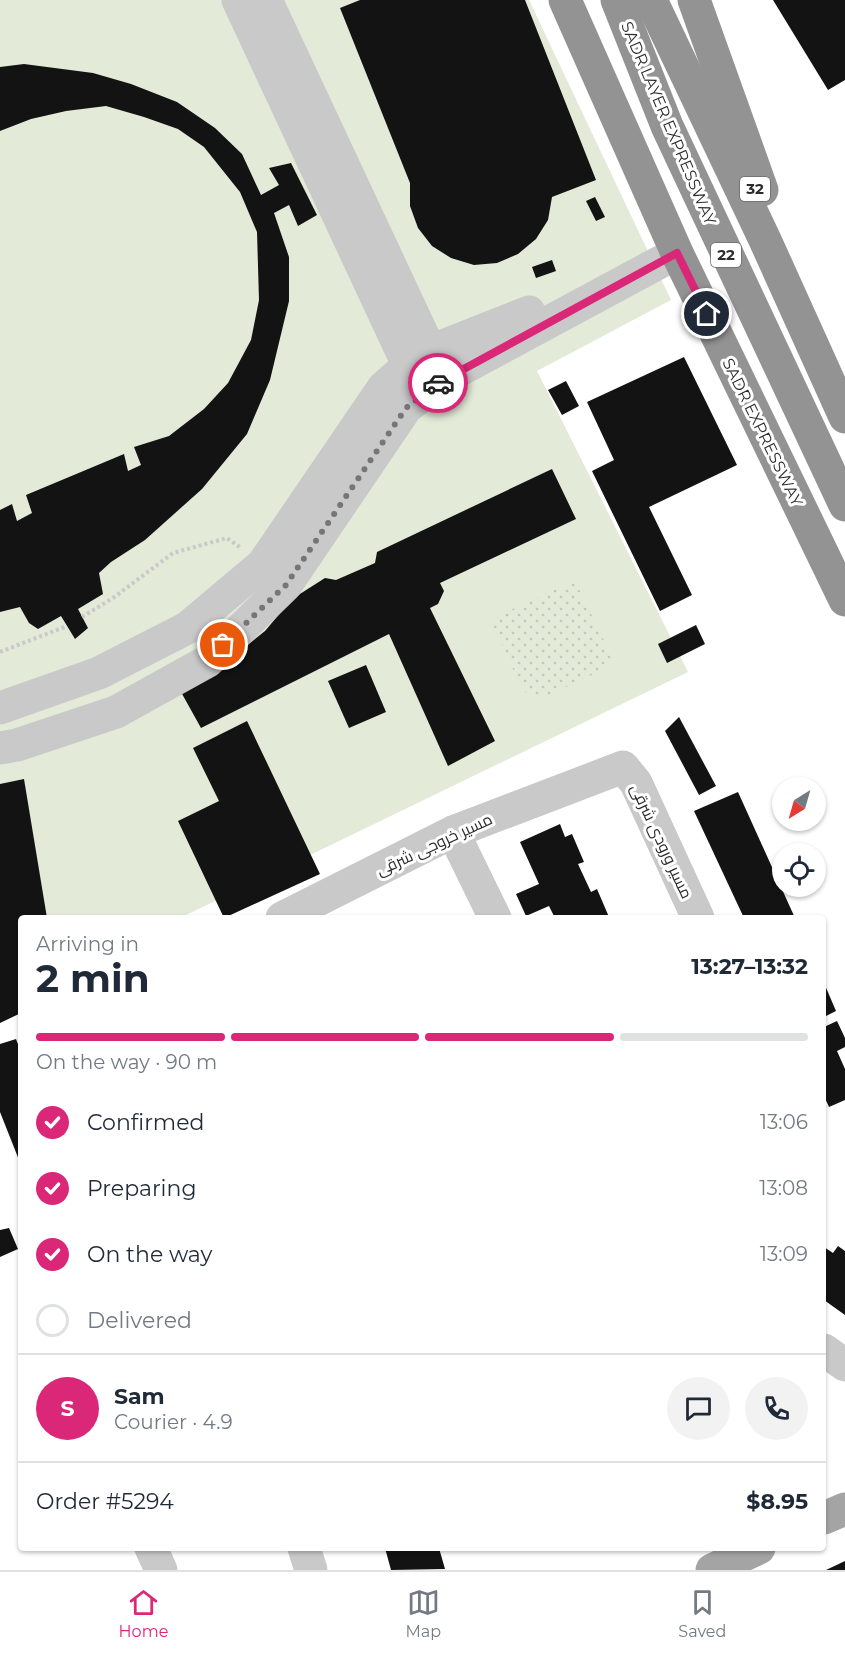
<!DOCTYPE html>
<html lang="en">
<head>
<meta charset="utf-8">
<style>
  body { margin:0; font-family:Montserrat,Cairo,sans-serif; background:#f2f2f3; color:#1f2937; height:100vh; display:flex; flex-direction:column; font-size:22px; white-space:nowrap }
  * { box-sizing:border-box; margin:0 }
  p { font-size:20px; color:#747a83 }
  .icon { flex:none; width:33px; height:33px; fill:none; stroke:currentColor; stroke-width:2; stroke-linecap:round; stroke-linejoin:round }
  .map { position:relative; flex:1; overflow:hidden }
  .sheet { position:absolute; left:18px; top:915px; width:808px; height:636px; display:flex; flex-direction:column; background:#fff; border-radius:6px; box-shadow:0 2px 4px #0004 }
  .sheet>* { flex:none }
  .needle { width:39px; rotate:217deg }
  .buttons { position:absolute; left:772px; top:777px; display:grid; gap:12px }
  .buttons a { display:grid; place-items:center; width:54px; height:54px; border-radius:50%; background:#fff; box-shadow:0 2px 4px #0004; font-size:30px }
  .pin { position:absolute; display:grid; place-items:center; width:51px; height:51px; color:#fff; margin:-26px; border:3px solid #fff; border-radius:50%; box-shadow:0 2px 6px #0007 }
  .courier { position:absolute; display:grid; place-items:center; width:60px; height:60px; margin:-30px; border:4px solid #db2777; border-radius:50%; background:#fff; color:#222; box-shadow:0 2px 8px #0007 }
  .headline em { font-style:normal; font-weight:700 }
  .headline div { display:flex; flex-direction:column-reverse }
  .headline { display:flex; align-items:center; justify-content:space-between; height:102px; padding:0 18px }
  h1 { font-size:39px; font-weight:700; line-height:45px }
  .bar { display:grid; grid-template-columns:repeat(4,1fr); gap:9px 6px; align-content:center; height:72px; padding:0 18px }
  .bar i { height:8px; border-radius:4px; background:#e0e1e3 }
  .bar .on { background:#db2777 }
  .bar p { grid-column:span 4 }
  .line { display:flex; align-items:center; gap:15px; padding:0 18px; border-top:2px solid #e0e1e3 }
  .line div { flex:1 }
  .round { display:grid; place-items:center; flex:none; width:63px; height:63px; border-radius:32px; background:#f2f2f3 }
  ol { padding:0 18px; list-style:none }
  li { display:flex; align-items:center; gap:18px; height:66px }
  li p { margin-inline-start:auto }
  li .icon { padding:6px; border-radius:50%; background:#db2777; color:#fff; stroke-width:4 }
  li:last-child { color:#747a83 }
  li i { width:33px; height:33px; border:3px solid #e0e1e3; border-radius:50% }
  .tabs { display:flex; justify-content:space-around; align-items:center; height:84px; border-top:2px solid #e0e1e3; background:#fff; font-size:16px; color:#747a83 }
  .tabs a { display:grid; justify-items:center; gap:3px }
  .tabs .on { color:#db2777 }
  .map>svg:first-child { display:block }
  .grass { fill:#e3ead8 }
  .park { fill:url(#park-dots) }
  .building { fill:#131313 }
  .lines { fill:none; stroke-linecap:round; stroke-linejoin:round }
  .path { stroke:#c9c9c9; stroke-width:4; stroke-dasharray:3 3; stroke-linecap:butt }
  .minor { stroke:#c9c9c9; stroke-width:33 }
  .major { stroke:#a4a4a4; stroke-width:33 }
  .highway { stroke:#939393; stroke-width:33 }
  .done { stroke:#767676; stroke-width:6; stroke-dasharray:0 10.8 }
  .route { stroke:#db2777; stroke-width:8 }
  .labels { text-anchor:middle; stroke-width:6; stroke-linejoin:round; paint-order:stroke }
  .shield { fill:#fff; stroke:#6b6b6b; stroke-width:1.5 }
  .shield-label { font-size:15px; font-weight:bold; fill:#2c2c2c }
  .street-label { font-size:16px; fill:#2c2c2c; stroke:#fff }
</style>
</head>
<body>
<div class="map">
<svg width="845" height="1570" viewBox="0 0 845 1570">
  <defs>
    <pattern id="park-dots" width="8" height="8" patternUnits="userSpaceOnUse" patternTransform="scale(1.5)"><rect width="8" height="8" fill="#e3ead8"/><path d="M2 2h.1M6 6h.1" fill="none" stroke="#c3c9ba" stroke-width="1.8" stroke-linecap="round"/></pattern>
  </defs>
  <rect width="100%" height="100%" fill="#fff"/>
  <polygon class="grass" points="0,0 529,0 671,300 537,371 688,672 180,918 21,918 0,1005"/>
  <polygon class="park" points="575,581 609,651 611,660 607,668 538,700 523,691 493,625 499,615"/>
  <g class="building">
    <polygon points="360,0 525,0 596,180 552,197 548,220 536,239 518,254 497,263 474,265 451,258 432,246 418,228 410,206 410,183 340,8"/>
    <polygon points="773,0 845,0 845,80 828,90"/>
    <polygon points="24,64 93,73 131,84 177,102 215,128 242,154 261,195 279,185 269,168 291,163 317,215 298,226 289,205 274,213 289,257 289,301 270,380 247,434 202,489 145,540 111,562 99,573 103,594 78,609 88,628 75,639 61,616 38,629 29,623 20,607 0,612 0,510 12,504 17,521 32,513 26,495 124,454 128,471 141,465 134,447 169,436 204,409 228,383 251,340 259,300 257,232 240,192 204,147 178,129 144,117 106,106 66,111 31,119 0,131 0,67"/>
    <polygon points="595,197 605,217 596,221 586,201"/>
    <polygon points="552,260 556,271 536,278 532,267"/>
    <polygon points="684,357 737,465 649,507 692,595 660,611 592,471 614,460 587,402"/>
    <polygon points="566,381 579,406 562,415 548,390"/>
    <polygon points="552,469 576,519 440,583 444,591 438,604 430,608 495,741 448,766 389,634 201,728 181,692 229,660 265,631 292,599 325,578 336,580 375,563 377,552"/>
    <polygon points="696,625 705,644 667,663 658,644"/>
    <polygon points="366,665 386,712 349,728 328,681"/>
    <polygon points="679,717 716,786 699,795 665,731"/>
    <polygon points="247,721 320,874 224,918 178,821 219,801 193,748"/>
    <polygon points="24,779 47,918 21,918 21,1013 0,1023 0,784"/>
    <polygon points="738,792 795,918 744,918 694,811"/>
    <polygon points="560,824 565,837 572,834 584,862 578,864 591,892 597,889 609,917 555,918 549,906 526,916 516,894 539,884 520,842"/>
    <polygon points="824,983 836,1011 824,1017"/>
    <polygon points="837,1021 845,1038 845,1047 837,1051 845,1069 845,1100 829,1107 824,1096 824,1027"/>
    <polygon points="16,1039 21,1052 21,1165 0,1112 0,1044"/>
    <polygon points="9,1228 18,1249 0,1257 0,1230"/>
    <polygon points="838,1246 845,1251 845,1315 824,1300 824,1247 833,1253"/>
    <polygon points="385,1548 439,1548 445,1569 391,1570"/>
    <polygon points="845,1561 845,1570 826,1570"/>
  </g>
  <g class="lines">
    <g class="path">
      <polyline points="82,617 113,598 173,553 227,538 241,548"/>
      <polyline points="0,652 67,626"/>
    </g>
    <g class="minor">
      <polyline points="238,0 417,384"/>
      <polyline points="266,0 440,372"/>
      <polyline points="0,708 99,673 187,628 263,564 383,388 408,366 430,351 529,312"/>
      <polyline points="0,748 17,745 116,712 208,661 286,585 406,408 443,379 677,253"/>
      <polyline points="453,832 495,918"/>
      <polyline points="282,918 453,832 623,767 636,783 698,918"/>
      <polyline points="824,1350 845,1365"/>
      <polyline points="151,1548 161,1570"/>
      <polyline points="304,1548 311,1570"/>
    </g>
    <g class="major">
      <polyline points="824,1518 845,1509"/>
      <polyline points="712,1570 759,1548"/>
    </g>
    <g class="highway">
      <polyline points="565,0 677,253 845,600"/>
      <polyline points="617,0 667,126 845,505"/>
      <polyline points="651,0 765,240 845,417"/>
      <polyline points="694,0 762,190"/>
    </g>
  </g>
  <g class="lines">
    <polyline class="done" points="223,645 286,585 406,408 438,383"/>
    <polyline class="route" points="438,383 677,253 707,314"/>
  </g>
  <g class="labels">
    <g class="shield">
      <rect x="740" y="177" width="30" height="24" rx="4.5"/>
      <rect x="711" y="243" width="30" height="24" rx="4.5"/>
    </g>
    <g class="shield-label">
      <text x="755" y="194">32</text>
      <text x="726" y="260">22</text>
    </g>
    <g class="street-label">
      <text transform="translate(669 123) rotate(67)" y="6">SADR LAYER EXPRESSWAY</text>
      <text transform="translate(763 432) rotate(64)" y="6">SADR EXPRESSWAY</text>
      <text transform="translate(662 841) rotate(65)" y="6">مسیر ورودی شرقی</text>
      <text transform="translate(434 844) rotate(-25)" y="6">مسیر خروجی شرقی</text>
    </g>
  </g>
</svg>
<div class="buttons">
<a><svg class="needle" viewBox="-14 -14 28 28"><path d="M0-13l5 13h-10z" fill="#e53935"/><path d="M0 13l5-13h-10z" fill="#747a83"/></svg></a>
<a><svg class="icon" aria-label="locate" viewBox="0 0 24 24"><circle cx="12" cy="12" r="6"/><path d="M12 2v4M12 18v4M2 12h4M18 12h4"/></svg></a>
</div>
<div class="pin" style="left:223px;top:645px;background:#ea580c"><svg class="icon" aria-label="bag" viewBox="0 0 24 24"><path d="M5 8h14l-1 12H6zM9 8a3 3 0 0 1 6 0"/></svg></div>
<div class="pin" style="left:707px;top:314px;background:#1f2937"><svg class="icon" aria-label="home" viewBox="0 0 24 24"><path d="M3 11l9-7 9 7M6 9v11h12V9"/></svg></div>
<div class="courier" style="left:438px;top:383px"><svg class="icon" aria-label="car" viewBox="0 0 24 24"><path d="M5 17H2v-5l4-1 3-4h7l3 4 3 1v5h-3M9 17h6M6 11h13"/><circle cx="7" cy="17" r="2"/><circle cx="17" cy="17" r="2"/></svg></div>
<section class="sheet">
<div class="headline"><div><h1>2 min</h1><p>Arriving in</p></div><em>13:27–13:32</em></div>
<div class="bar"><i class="on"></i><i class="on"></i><i class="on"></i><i></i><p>On the way · 90 m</p></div>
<ol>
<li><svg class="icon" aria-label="check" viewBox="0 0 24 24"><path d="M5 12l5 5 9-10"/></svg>Confirmed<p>13:06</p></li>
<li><svg class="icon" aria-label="check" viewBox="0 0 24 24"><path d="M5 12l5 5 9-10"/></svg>Preparing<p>13:08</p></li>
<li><svg class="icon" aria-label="check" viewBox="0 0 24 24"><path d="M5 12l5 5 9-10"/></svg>On the way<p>13:09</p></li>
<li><i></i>Delivered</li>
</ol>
<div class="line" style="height:108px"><b class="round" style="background:#db2777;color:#fff">S</b><div><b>Sam</b><p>Courier · 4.9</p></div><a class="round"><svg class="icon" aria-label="chat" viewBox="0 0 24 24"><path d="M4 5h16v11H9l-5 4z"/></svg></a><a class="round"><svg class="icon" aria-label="phone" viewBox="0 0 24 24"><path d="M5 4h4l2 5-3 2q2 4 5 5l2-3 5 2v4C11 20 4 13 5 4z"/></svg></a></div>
<div class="line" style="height:78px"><div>Order #5294</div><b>$8.95</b></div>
</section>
</div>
<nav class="tabs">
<a class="on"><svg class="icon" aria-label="home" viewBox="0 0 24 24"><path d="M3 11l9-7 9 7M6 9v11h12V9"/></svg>Home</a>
<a><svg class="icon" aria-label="map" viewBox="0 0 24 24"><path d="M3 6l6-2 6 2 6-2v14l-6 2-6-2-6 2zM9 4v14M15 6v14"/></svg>Map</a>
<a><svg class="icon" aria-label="saved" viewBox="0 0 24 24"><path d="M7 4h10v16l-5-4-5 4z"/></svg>Saved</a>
</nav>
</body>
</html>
